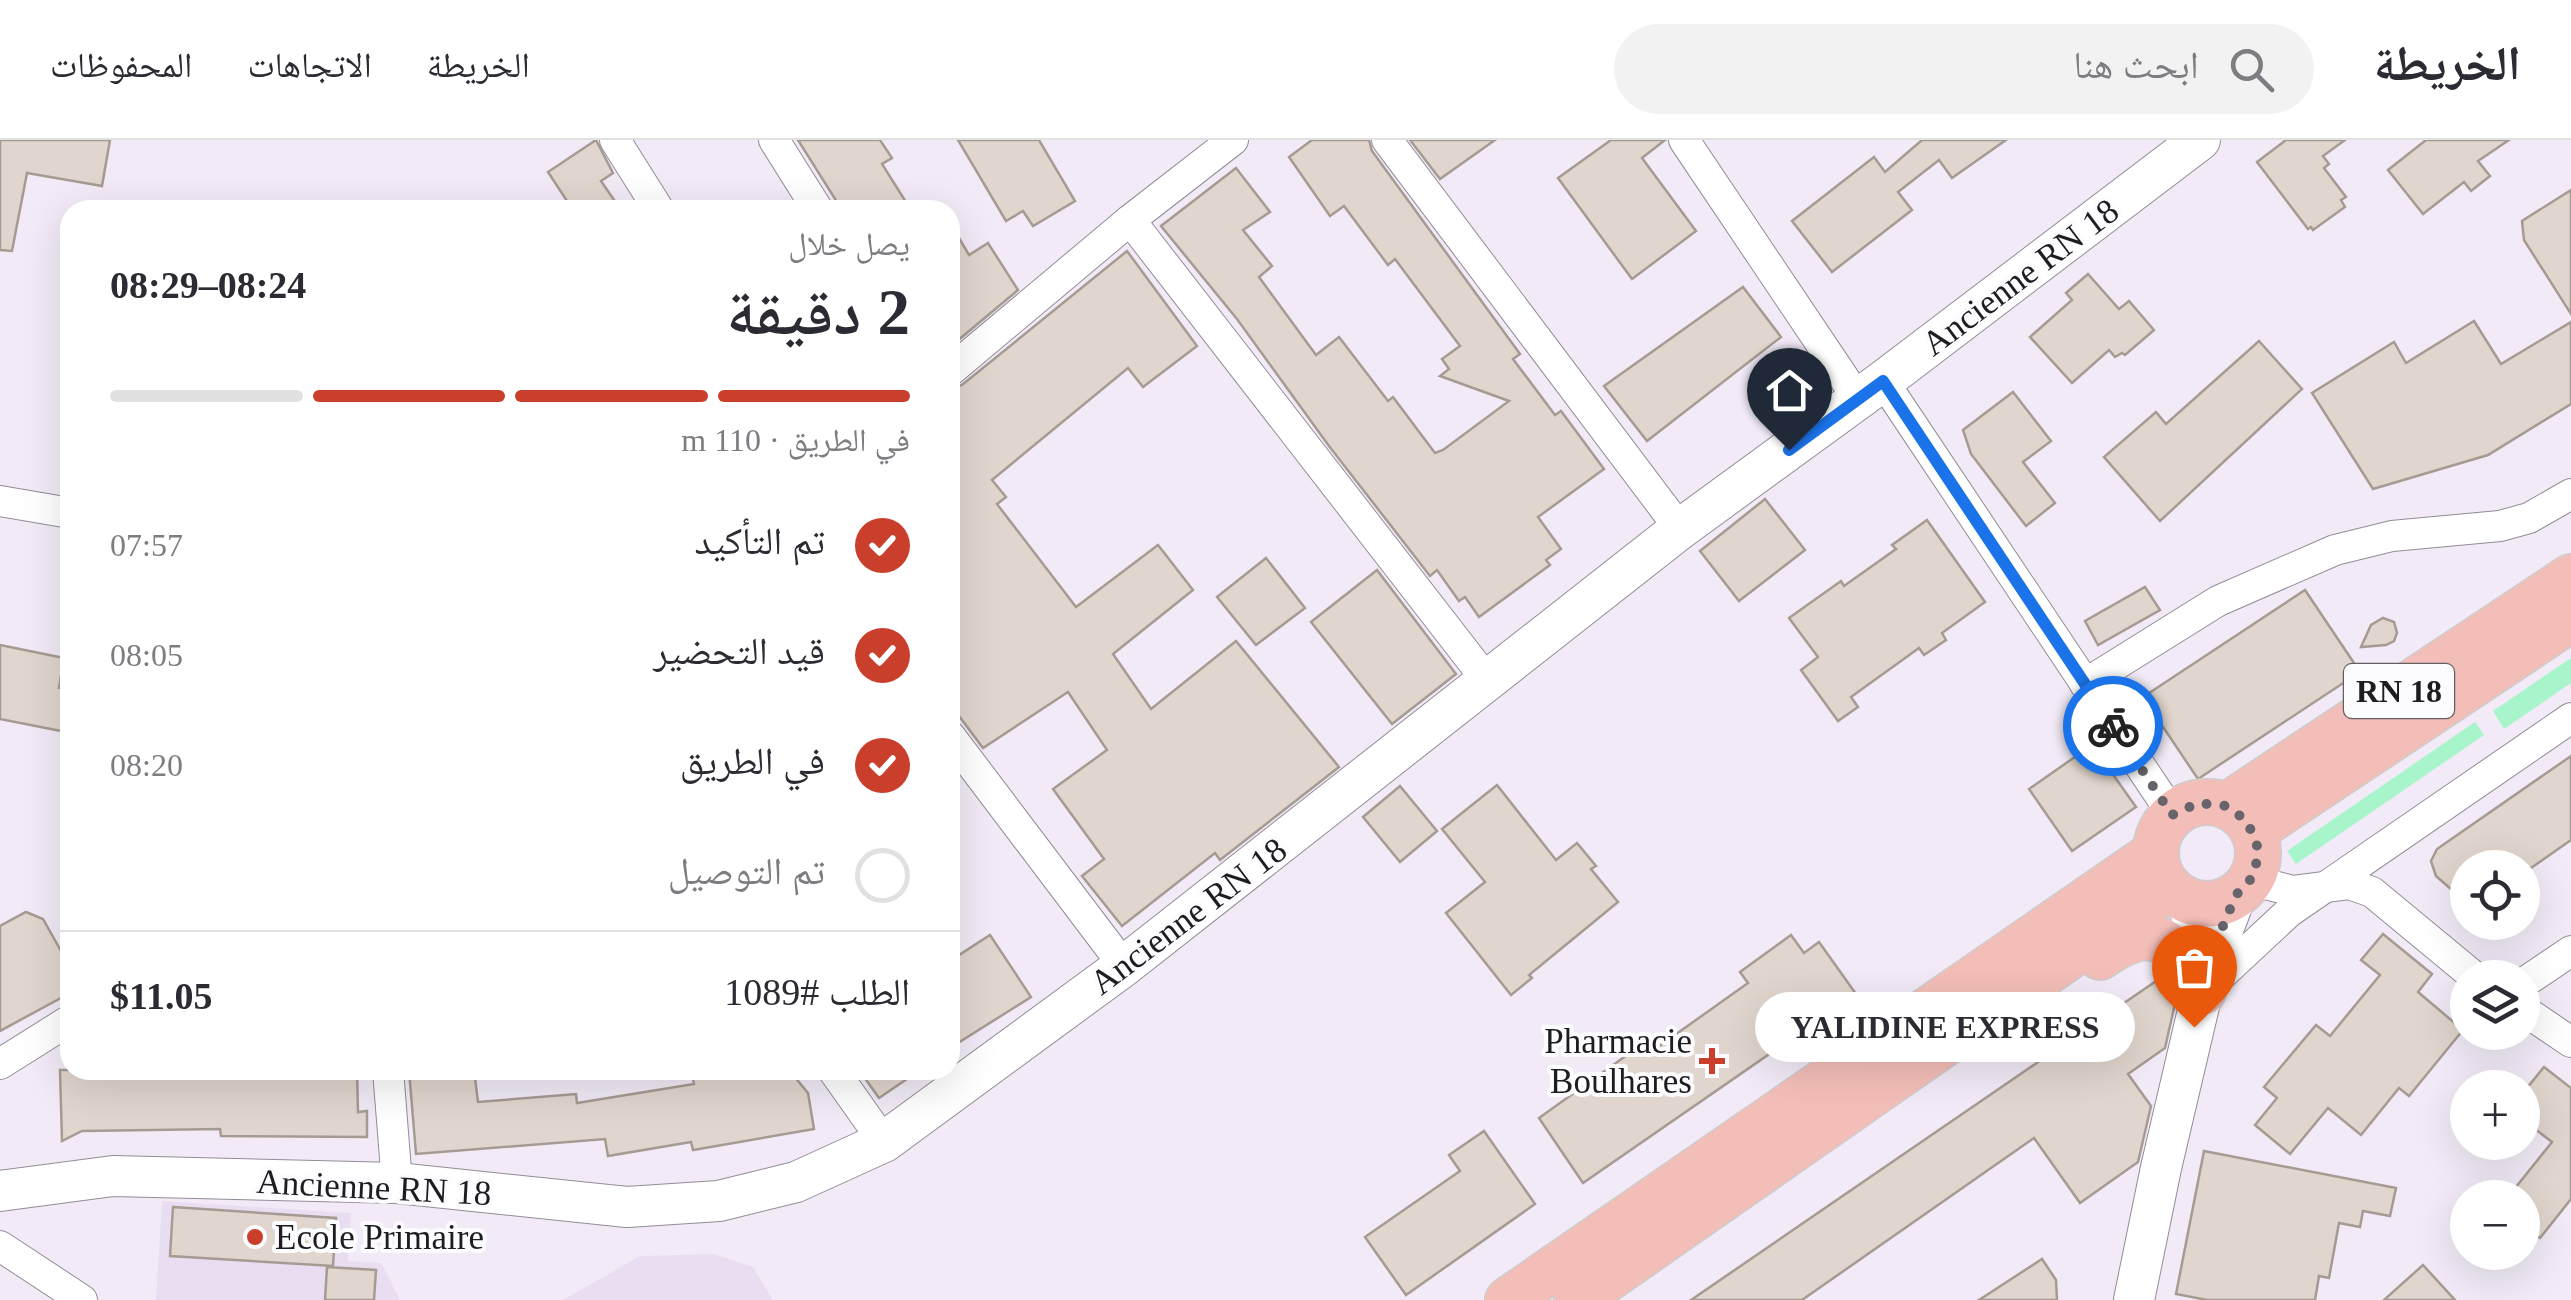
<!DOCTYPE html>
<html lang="ar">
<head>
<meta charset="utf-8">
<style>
  body { margin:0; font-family:"Times New Roman","Noto Naskh Arabic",serif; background:#f2f2f3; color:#2b2b33; direction:rtl; height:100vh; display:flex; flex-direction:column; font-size:38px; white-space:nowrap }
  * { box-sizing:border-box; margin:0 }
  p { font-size:32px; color:#7c7c81 }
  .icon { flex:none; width:55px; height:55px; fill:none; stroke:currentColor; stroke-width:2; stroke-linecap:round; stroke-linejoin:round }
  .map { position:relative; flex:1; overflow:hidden; direction:ltr }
  .sheet { position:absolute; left:60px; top:60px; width:900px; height:880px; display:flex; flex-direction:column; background:#fff; border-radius:30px; box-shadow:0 10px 40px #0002; direction:rtl }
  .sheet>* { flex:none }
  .controls { position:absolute; left:2450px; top:710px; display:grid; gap:20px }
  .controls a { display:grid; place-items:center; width:90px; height:90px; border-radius:50%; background:#fff; box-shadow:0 10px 40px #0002; font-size:50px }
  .pin { position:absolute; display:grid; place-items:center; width:85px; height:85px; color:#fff; margin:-102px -42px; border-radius:50% 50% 50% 0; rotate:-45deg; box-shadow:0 0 10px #0007 }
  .pin .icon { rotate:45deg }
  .courier { position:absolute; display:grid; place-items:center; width:100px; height:100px; margin:-50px; border:8px solid #1a73e8; border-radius:50%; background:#fff; color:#222; box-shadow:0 2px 12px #0007 }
  .bubble { position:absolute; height:70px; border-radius:35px; background:#fff; box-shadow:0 10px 40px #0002; font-size:32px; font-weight:600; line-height:70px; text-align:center; direction:rtl }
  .headline em { font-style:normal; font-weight:600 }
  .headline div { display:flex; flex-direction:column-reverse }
  .headline { display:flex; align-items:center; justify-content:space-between; height:170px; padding:0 50px }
  h1 { font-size:65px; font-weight:600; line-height:75px }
  .bar { display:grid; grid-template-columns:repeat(4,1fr); gap:15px 10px; align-content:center; height:120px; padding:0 50px }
  .bar i { height:12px; border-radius:8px; background:#e1e1e2 }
  .bar .selected { background:#ca3e2c }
  .bar p { grid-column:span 4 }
  .line { display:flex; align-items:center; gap:25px; padding:0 50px; border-top:2px solid #e1e1e2 }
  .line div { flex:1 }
  ol { padding:0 50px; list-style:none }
  li { display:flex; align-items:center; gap:30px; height:110px }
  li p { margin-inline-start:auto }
  li .icon { padding:10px; border-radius:50%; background:#ca3e2c; color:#fff; stroke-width:4 }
  li:last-child { color:#7c7c81 }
  li i { width:55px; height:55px; border:5px solid #e1e1e2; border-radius:50% }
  header { display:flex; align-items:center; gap:60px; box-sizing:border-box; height:140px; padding:0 50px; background:#fff; border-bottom:2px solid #e1e1e2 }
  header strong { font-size:48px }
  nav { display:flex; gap:55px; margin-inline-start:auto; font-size:35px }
  .search { width:700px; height:90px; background:#f2f2f3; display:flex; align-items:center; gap:25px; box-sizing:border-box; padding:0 35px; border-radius:55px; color:#7c7c81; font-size:38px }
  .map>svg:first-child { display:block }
  .built { fill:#e9def1 }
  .green { fill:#a8f4cb }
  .building { fill:#e1d6cd; stroke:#a69b93; stroke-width:2.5 }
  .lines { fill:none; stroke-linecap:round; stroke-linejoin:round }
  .minor-casing { stroke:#938c97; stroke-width:32 }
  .secondary-casing { stroke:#938c97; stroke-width:42 }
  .primary-casing { stroke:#cecdce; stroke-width:48 }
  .minor { stroke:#fff; stroke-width:30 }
  .secondary { stroke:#fff; stroke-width:40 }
  .primary { stroke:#f4beb8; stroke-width:45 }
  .done { stroke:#68646b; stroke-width:10; stroke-dasharray:0 18 }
  .route { stroke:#1a73e8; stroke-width:12 }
  .poi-dot { fill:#ca3e2c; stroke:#fcfbfd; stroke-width:4 }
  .labels { text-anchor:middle; stroke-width:8; stroke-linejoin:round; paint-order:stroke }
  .shield { fill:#fcfbfd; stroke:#615f62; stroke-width:2.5 }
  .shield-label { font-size:32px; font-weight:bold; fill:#1e1c20 }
  .street-label { font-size:35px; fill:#1e1c20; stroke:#fcfbfd }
  .poi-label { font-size:35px; fill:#1e1c20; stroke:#fcfbfd; text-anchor:end }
</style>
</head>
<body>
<header>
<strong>الخريطة</strong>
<div class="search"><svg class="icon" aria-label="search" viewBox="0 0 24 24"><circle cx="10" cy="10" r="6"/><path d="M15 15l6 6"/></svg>ابحث هنا</div>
<nav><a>الخريطة</a><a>الاتجاهات</a><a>المحفوظات</a></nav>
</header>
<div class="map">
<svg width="2571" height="1160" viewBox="0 0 2571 1160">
  <rect width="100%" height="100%" fill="#f2ebf7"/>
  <g class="built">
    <polygon points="162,1061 351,1073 348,1121 381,1123 400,1160 156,1160"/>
    <polygon points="714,1114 753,1127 773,1160 563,1160 640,1116"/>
  </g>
  <g class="green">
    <polygon points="2571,518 2571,543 2504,589 2493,571"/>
    <polygon points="2475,582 2484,595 2296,724 2287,711"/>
  </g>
  <g class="building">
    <polygon points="0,0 110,0 102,46 27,33 12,111 0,110"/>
    <polygon points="596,0 613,33 601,41 621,70 573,70 548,32"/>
    <polygon points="798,0 880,0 892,18 882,24 911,70 842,70"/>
    <polygon points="958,0 1039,0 1075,61 1033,86 1023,71 1006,81"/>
    <polygon points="1312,0 1369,0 1372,11 1520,214 1513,219 1555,275 1561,271 1604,329 1538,377 1561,409 1546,420 1550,425 1479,477 1465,457 1459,461 1437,430 1430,436 1329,306 1237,179 1161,86 1236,28 1270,72 1243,90 1272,126 1259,137 1316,215 1339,197 1388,261 1393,257 1435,313 1443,310 1509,261 1440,236 1449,229 1442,219 1460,206 1395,119 1388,125 1344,66 1330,76 1289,17"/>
    <polygon points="1410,0 1495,0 1440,39"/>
    <polygon points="1611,0 1665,0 1642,18 1696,91 1632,139 1558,38"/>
    <polygon points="1922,0 2006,0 1952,38 1939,20 1898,52 1912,70 1832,132 1792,81 1874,17 1885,32"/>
    <polygon points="2286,0 2345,0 2323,16 2329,24 2324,28 2346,57 2341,60 2345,67 2313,90 2311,87 2308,89 2257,22"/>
    <polygon points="2426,0 2509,0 2478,21 2490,36 2471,51 2464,42 2423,74 2388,30"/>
    <polygon points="2571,50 2571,174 2524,100 2522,81"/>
    <polygon points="950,83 969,115 988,103 1018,150 950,207"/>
    <polygon points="1127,111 1197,206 1143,247 1128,228 992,340 1006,357 997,364 1076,467 1158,405 1193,450 1113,514 1151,569 1236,501 1339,627 1220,720 1215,713 1122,786 1082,736 1104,719 1053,649 1107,610 1068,552 983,608 950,564 950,249 962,245"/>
    <polygon points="2088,134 2119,169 2129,161 2154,190 2125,215 2122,213 2115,217 2109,210 2072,243 2030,197 2072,160 2066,153"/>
    <polygon points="1743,147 1781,197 1647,301 1604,246"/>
    <polygon points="2474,181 2501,224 2571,182 2571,264 2488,315 2373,349 2312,253 2394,202 2406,223"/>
    <polygon points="2259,201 2302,249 2160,381 2104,317 2156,272 2166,284"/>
    <polygon points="2013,252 2051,301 2023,322 2055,363 2026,386 1971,314 1963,290"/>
    <polygon points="1765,359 1805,410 1739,461 1700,411"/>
    <polygon points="1927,380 1985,462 1942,493 1946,500 1924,515 1919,508 1851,557 1858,567 1838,581 1801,530 1818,517 1789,478 1841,441 1844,446 1896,409 1892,405"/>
    <polygon points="1266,418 1305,468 1256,505 1217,457"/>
    <polygon points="1377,430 1456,534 1392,584 1311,482"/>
    <polygon points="2145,447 2160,470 2098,505 2085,481"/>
    <polygon points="2305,450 2360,532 2198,639 2143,557"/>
    <polygon points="2383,478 2394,482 2397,493 2394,501 2386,505 2361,507 2371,485"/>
    <polygon points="0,505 64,518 59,548 69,549 61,591 0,579"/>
    <polygon points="2092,605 2136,667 2072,711 2029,649"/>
    <polygon points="2571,616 2571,700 2531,728 2468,728 2468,764 2436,736 2431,721 2437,709"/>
    <polygon points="1497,645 1556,720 1577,703 1596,726 1591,729 1618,762 1529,835 1532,838 1511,855 1446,773 1485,742 1442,689"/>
    <polygon points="1400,646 1437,691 1400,722 1363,677"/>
    <polygon points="26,772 43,779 70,827 70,853 0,891 0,786"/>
    <polygon points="2383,794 2432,834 2418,852 2463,890 2409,956 2399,948 2361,995 2328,968 2290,1014 2255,985 2277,958 2264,947 2316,885 2330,896 2380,835 2361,820"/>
    <polygon points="990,795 1031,857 950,908 950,821"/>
    <polygon points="1791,795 1804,813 1819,802 1856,854 1583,1043 1539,978 1648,900 1653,907 1656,904 1658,907 1748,843 1740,832"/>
    <polygon points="2162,837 2176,859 2165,908 2128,934 2151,966 2138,1022 2080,1063 2034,998 1802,1160 1691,1160"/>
    <polygon points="2544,927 2571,948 2571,1059 2540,1098 2522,1085 2522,1058 2508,1057 2552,1002 2522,979 2522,954"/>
    <polygon points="60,930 357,930 358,972 367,971 367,997 221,996 220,989 82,991 62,1001"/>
    <polygon points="409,930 474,930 478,962 576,954 577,963 694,944 693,939 746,930 789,930 808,953 814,989 693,1010 691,1002 608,1016 605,999 416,1014"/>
    <polygon points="859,930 920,930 879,958"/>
    <polygon points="1484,991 1535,1064 1406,1155 1365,1097 1460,1031 1449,1015"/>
    <polygon points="2204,1011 2396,1048 2390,1076 2363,1071 2360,1087 2339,1083 2329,1138 2319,1136 2315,1160 2207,1160 2176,1154"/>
    <polygon points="173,1067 336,1078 333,1126 170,1116"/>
    <polygon points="2042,1119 2056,1140 2057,1160 1979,1160"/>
    <polygon points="2423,1125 2455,1160 2384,1160"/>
    <polygon points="327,1127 376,1130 374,1160 325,1160"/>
  </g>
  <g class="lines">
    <defs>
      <g id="minor">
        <polyline points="615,0 659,70"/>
        <polyline points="774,0 818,70"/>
        <polyline points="1387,0 1680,389"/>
        <polyline points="1684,0 1858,259"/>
        <polyline points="1130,80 1486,539"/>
        <polyline points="950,231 1130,80 1233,0"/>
        <polyline points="1883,241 2173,675"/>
        <polyline points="0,361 70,373"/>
        <polyline points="2085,544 2218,461 2335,410 2392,396 2500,386 2529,378 2571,354"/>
        <polyline points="950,596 1124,826"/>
        <polyline points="2250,740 2293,751 2349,744 2372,752 2476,838"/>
        <polyline points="2522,844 2571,811"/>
        <polyline points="2203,852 2289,772 2571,578"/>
        <polyline points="2522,869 2571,902"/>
        <polyline points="0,924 70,880"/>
        <polyline points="388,930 397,1043"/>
        <polyline points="833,930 884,1002"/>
        <polyline points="0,1106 82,1160"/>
      </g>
      <g id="secondary">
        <polyline points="2185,759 2200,795 2207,832"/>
        <polyline points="0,1051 113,1036 397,1043 627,1067 719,1061 796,1042 884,1002 1124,826 1680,389 1883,241 2200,0"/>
        <polyline points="2134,1160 2161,1028 2207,832 2236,755"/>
      </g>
      <g id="primary">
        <circle cx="2207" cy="713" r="51"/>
        <polyline points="2226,666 2571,437"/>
        <polyline points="2253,691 2571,479"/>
        <path d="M2100,817C2156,778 2173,801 2203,852"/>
        <polyline points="1508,1160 2155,713"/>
        <polyline points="1577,1160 2169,747"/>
      </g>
    </defs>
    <use href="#minor" class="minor-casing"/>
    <use href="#secondary" class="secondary-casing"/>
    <use href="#primary" class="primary-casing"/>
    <use href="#minor" class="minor"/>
    <use href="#secondary" class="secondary"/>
    <use href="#primary" class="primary"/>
  </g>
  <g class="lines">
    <polyline class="done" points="2113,586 2172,675 2198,663 2226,666 2246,680 2257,703 2256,728 2250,740 2236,755 2220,793 2194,887"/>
    <polyline class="route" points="1789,310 1883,241 2113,586"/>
  </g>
  <g class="poi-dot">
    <path d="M1707 906h10v10h10v10h-10v10h-10v-10h-10v-10h10z"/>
    <circle cx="255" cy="1097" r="10"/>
  </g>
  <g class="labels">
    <rect class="shield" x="2344" y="524" width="110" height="54" rx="8"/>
    <g class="shield-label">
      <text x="2399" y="562">RN 18</text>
    </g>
    <g class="street-label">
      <text transform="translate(2020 137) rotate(-37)" y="12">Ancienne RN 18</text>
      <text transform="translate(1188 776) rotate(-37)" y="12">Ancienne RN 18</text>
      <text transform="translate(374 1047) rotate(3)" y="12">Ancienne RN 18</text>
    </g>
    <g class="poi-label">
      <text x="1692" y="913">Pharmacie<tspan x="1692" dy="40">Boulhares</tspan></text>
      <text x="275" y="1109" text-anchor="start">Ecole Primaire</text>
    </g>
  </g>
</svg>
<div class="controls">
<a><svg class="icon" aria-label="locate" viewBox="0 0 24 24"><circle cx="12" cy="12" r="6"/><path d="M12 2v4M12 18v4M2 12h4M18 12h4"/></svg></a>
<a><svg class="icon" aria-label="layers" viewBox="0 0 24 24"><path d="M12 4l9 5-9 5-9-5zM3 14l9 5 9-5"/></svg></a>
<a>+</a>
<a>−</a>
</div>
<div class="pin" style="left:2194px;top:887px;background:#ea580c"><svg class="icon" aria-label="bag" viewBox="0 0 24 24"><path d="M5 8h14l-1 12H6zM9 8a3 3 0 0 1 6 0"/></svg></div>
<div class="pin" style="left:1789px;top:310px;background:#1f2937"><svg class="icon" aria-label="home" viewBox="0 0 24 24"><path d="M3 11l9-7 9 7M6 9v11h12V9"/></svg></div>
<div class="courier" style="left:2113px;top:586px"><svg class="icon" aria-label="bike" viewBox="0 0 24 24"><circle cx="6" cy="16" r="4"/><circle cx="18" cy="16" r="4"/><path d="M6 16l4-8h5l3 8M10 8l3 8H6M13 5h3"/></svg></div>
<div class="bubble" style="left:1755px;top:852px;width:380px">YALIDINE EXPRESS</div>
<section class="sheet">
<div class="headline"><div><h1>2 دقيقة</h1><p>يصل خلال</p></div><em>08:24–08:29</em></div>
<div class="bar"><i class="selected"></i><i class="selected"></i><i class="selected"></i><i></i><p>في الطريق · 110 m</p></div>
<ol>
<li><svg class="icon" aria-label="check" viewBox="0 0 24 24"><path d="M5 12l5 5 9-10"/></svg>تم التأكيد<p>07:57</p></li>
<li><svg class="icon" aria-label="check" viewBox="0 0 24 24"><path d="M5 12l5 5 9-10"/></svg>قيد التحضير<p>08:05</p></li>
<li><svg class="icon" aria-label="check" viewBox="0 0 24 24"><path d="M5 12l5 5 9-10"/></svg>في الطريق<p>08:20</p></li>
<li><i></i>تم التوصيل</li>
</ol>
<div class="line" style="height:130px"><div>الطلب #1089</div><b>$11.05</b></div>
</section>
</div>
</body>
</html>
